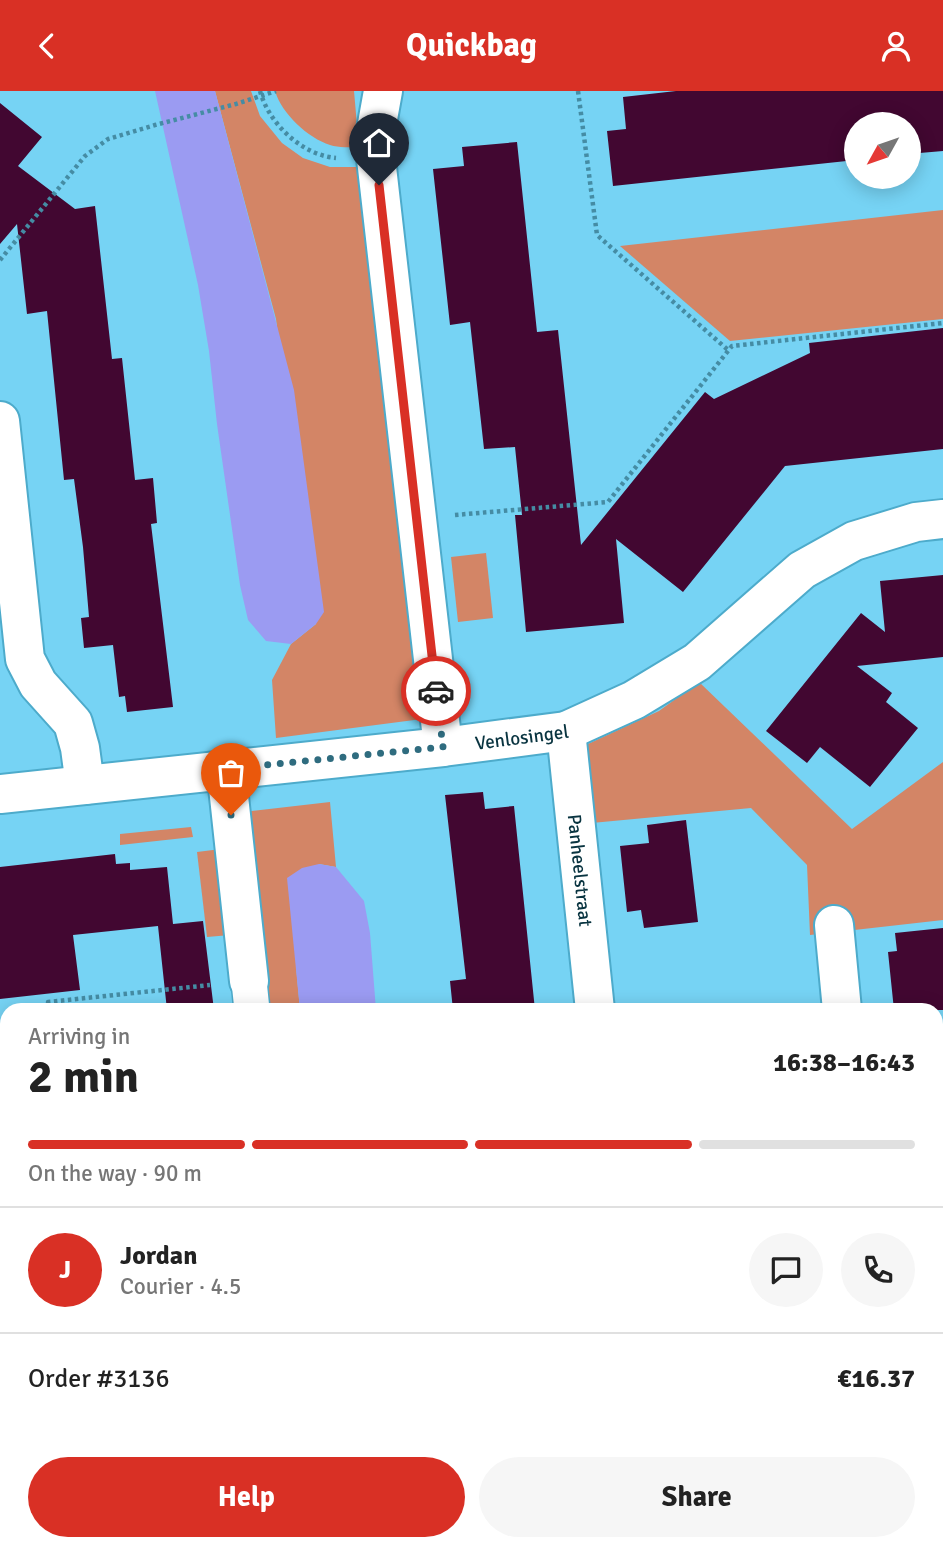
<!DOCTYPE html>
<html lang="en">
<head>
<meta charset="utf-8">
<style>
  body { margin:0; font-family:Signika,sans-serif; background:#f6f6f6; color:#222; height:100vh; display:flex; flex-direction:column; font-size:26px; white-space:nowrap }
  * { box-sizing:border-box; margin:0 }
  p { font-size:23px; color:#767676 }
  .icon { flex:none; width:38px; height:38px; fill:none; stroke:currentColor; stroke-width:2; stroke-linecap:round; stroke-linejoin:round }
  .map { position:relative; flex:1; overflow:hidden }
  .side { position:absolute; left:0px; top:912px; width:943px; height:548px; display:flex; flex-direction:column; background:#fff; border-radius:21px 21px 0 0; box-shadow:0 4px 18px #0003 }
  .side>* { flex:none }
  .needle { width:46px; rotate:230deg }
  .tools { position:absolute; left:844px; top:21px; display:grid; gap:14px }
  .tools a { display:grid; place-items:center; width:77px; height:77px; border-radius:50%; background:#fff; box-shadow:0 4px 18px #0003; font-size:35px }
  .pin { position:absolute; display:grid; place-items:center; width:60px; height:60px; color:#fff; margin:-72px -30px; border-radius:50% 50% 50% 0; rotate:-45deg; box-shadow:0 0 7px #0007 }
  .pin .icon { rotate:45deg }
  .courier { position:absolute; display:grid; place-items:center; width:70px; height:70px; margin:-35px; border:5px solid #d93025; border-radius:50%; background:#fff; color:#222; box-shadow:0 2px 9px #0007 }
  .overview em { font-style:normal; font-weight:800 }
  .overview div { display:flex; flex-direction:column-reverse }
  .overview { display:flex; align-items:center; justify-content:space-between; height:119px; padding:0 28px }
  h1 { font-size:46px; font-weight:800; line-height:52px }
  .bar { display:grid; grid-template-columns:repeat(4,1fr); gap:10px 7px; align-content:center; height:84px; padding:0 28px }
  .bar i { height:9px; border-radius:5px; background:#e0e0e0 }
  .bar .current { background:#d93025 }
  .bar p { grid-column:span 4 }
  .line { display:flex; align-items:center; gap:18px; padding:0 28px; border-top:2px solid #e0e0e0 }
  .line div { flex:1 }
  .round { display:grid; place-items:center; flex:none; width:74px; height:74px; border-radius:37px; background:#f6f6f6 }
  .action { display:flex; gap:14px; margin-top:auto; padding:14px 28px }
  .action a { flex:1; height:80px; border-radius:42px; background:#d93025; color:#fff; font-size:28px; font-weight:800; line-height:80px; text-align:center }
  .action a+a { background:#f6f6f6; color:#222 }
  header { display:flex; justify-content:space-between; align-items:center; height:91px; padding:0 28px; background:#d93025; color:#fff; font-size:32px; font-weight:800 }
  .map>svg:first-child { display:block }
  .green { fill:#d38566 }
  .water { fill:#9b9bf2 }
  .building { fill:#420731 }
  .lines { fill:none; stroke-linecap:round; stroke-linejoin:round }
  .pedestrian-casing { stroke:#4dabcb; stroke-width:38 }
  .minor-casing { stroke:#4dabcb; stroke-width:42 }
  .path { stroke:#458ca4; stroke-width:4.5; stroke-dasharray:3.5 3.5; stroke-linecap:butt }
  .pedestrian { stroke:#fff; stroke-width:35 }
  .minor { stroke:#fff; stroke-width:38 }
  .done { stroke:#2f6c7f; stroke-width:7; stroke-dasharray:0 12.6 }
  .route { stroke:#d93025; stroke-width:9 }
  .labels { text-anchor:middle; stroke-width:7; stroke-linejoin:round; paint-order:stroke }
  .street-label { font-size:19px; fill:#093440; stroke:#96def8 }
</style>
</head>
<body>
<header><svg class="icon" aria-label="back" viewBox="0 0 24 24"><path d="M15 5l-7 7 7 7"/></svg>Quickbag<svg class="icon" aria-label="person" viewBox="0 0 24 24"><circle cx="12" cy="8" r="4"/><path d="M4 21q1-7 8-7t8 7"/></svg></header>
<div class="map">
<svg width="943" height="1458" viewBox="0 0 943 1458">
  <rect width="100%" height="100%" fill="#76d3f4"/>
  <g class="green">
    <polygon points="215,0 251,0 260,25 282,52 303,67 330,76 364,76 422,628 276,647 272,589 291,553 316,533 276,228"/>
    <path d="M275,0H354L359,57C350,56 339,57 330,54C308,47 282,23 275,0Z"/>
    <polygon points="943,119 943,228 730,250 620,155"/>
    <polygon points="486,462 493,527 458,531 451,466"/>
    <polygon points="699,591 852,738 943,671 943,829 810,844 807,774 751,717 581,733 573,660 659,620"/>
    <polygon points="330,711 336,776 319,773 296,875 300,919 263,919 243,721"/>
    <polygon points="191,736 193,746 120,754 120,743"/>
    <polygon points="221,758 230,844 207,846 197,761"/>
    <polygon points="848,1452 849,1458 700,1458 700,1453"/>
  </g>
  <g class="water">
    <polygon points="155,0 215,0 294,299 324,521 316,533 291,553 266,550 248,529 240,494 217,333 209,260 198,194"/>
    <polygon points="319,773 336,776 364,810 370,842 376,919 300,919 287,787 302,777"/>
  </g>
  <g class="building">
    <polygon points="676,0 943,0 943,60 908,63 908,33 856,33 856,69 613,95 607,40 626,38 623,6"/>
    <polygon points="0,12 42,46 18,75 75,118 95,115 112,268 122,267 135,389 153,387 157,432 151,433 173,616 127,621 125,605 119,606 113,554 84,557 81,527 89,526 83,456 74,388 64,389 47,220 27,223 17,133 0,153"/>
    <polygon points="517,51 537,241 558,239 581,454 705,301 714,308 810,262 809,252 943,237 943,358 785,375 683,501 616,448 624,532 526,541 515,424 522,424 515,356 484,358 470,231 450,234 433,78 464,75 462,56"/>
    <polygon points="943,484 943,566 857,575 892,602 886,611 918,637 870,696 820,656 807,672 766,640 861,522 885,541 880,490"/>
    <polygon points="483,701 485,718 514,715 535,919 453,919 450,890 466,888 445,704"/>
    <polygon points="686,729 698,831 644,837 641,819 627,821 620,755 649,752 647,734"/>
    <polygon points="115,763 116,773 130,772 130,779 167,776 173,833 203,830 214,919 167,919 158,835 73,844 80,899 0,908 0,776"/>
    <polygon points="943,837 943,919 894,919 888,861 897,860 895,842"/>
  </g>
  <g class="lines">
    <defs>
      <polyline id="pedestrian" points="249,890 252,919"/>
      <g id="minor">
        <polyline points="383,0 374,50 443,656"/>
        <polyline points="0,330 25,568 38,593 73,632 80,657 85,694"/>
        <path id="s1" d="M566,640L595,919"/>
        <polyline points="226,678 249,890"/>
        <path id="s2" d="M0,703L443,656L566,640L634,609L697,571L802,479L854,450L916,431L943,428"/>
        <polyline points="834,834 842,919"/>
        <polyline points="0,1201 7,1201"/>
        <polyline points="689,1452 689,1458"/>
        <polyline points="863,1452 863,1458"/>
      </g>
    </defs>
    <use href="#pedestrian" class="pedestrian-casing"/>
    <use href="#minor" class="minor-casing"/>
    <g class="path">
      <path d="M260,0C269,33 302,64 336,67"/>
      <polyline points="578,0 597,144 728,259"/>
      <polyline points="0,169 85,65 108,48 155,34 236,13 276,0"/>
      <polyline points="455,424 608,411 732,255 943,232"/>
      <polyline points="49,919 48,911 210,894"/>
      <polyline points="0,944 7,943"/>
      <polyline points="0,1351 7,1350"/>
      <polyline points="175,1452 176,1458"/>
    </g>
    <use href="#pedestrian" class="pedestrian"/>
    <use href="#minor" class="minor"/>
  </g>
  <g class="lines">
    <polyline class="done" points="231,724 226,678 443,656 436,600"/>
    <polyline class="route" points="379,94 436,600"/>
  </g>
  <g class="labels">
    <g class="street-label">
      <text dy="7" stroke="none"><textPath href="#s2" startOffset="525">Venlosingel</textPath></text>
      <text dy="7" stroke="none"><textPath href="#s1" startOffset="140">Panheelstraat</textPath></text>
    </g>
  </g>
</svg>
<div class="tools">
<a><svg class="needle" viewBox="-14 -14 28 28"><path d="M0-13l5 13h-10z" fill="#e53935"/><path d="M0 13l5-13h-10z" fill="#767676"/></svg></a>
</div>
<div class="pin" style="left:231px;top:724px;background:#ea580c"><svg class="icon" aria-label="bag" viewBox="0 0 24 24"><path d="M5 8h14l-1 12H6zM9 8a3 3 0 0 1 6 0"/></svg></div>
<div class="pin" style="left:379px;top:94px;background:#1f2937"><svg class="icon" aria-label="home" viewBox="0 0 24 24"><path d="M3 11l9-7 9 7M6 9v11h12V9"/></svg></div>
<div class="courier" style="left:436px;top:600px"><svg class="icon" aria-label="car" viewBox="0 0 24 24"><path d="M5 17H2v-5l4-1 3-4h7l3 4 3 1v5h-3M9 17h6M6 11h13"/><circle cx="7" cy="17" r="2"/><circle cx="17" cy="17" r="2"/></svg></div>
<section class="side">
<div class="overview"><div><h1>2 min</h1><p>Arriving in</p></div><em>16:38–16:43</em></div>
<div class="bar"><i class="current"></i><i class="current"></i><i class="current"></i><i></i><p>On the way · 90 m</p></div>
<div class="line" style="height:126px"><b class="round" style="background:#d93025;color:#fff">J</b><div><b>Jordan</b><p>Courier · 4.5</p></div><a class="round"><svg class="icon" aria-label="chat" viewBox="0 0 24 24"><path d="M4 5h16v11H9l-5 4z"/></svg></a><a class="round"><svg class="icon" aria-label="phone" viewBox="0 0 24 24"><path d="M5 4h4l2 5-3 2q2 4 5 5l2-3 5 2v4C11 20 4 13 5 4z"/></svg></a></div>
<div class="line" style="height:91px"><div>Order #3136</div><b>€16.37</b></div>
<div class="action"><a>Help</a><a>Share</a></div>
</section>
</div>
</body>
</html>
